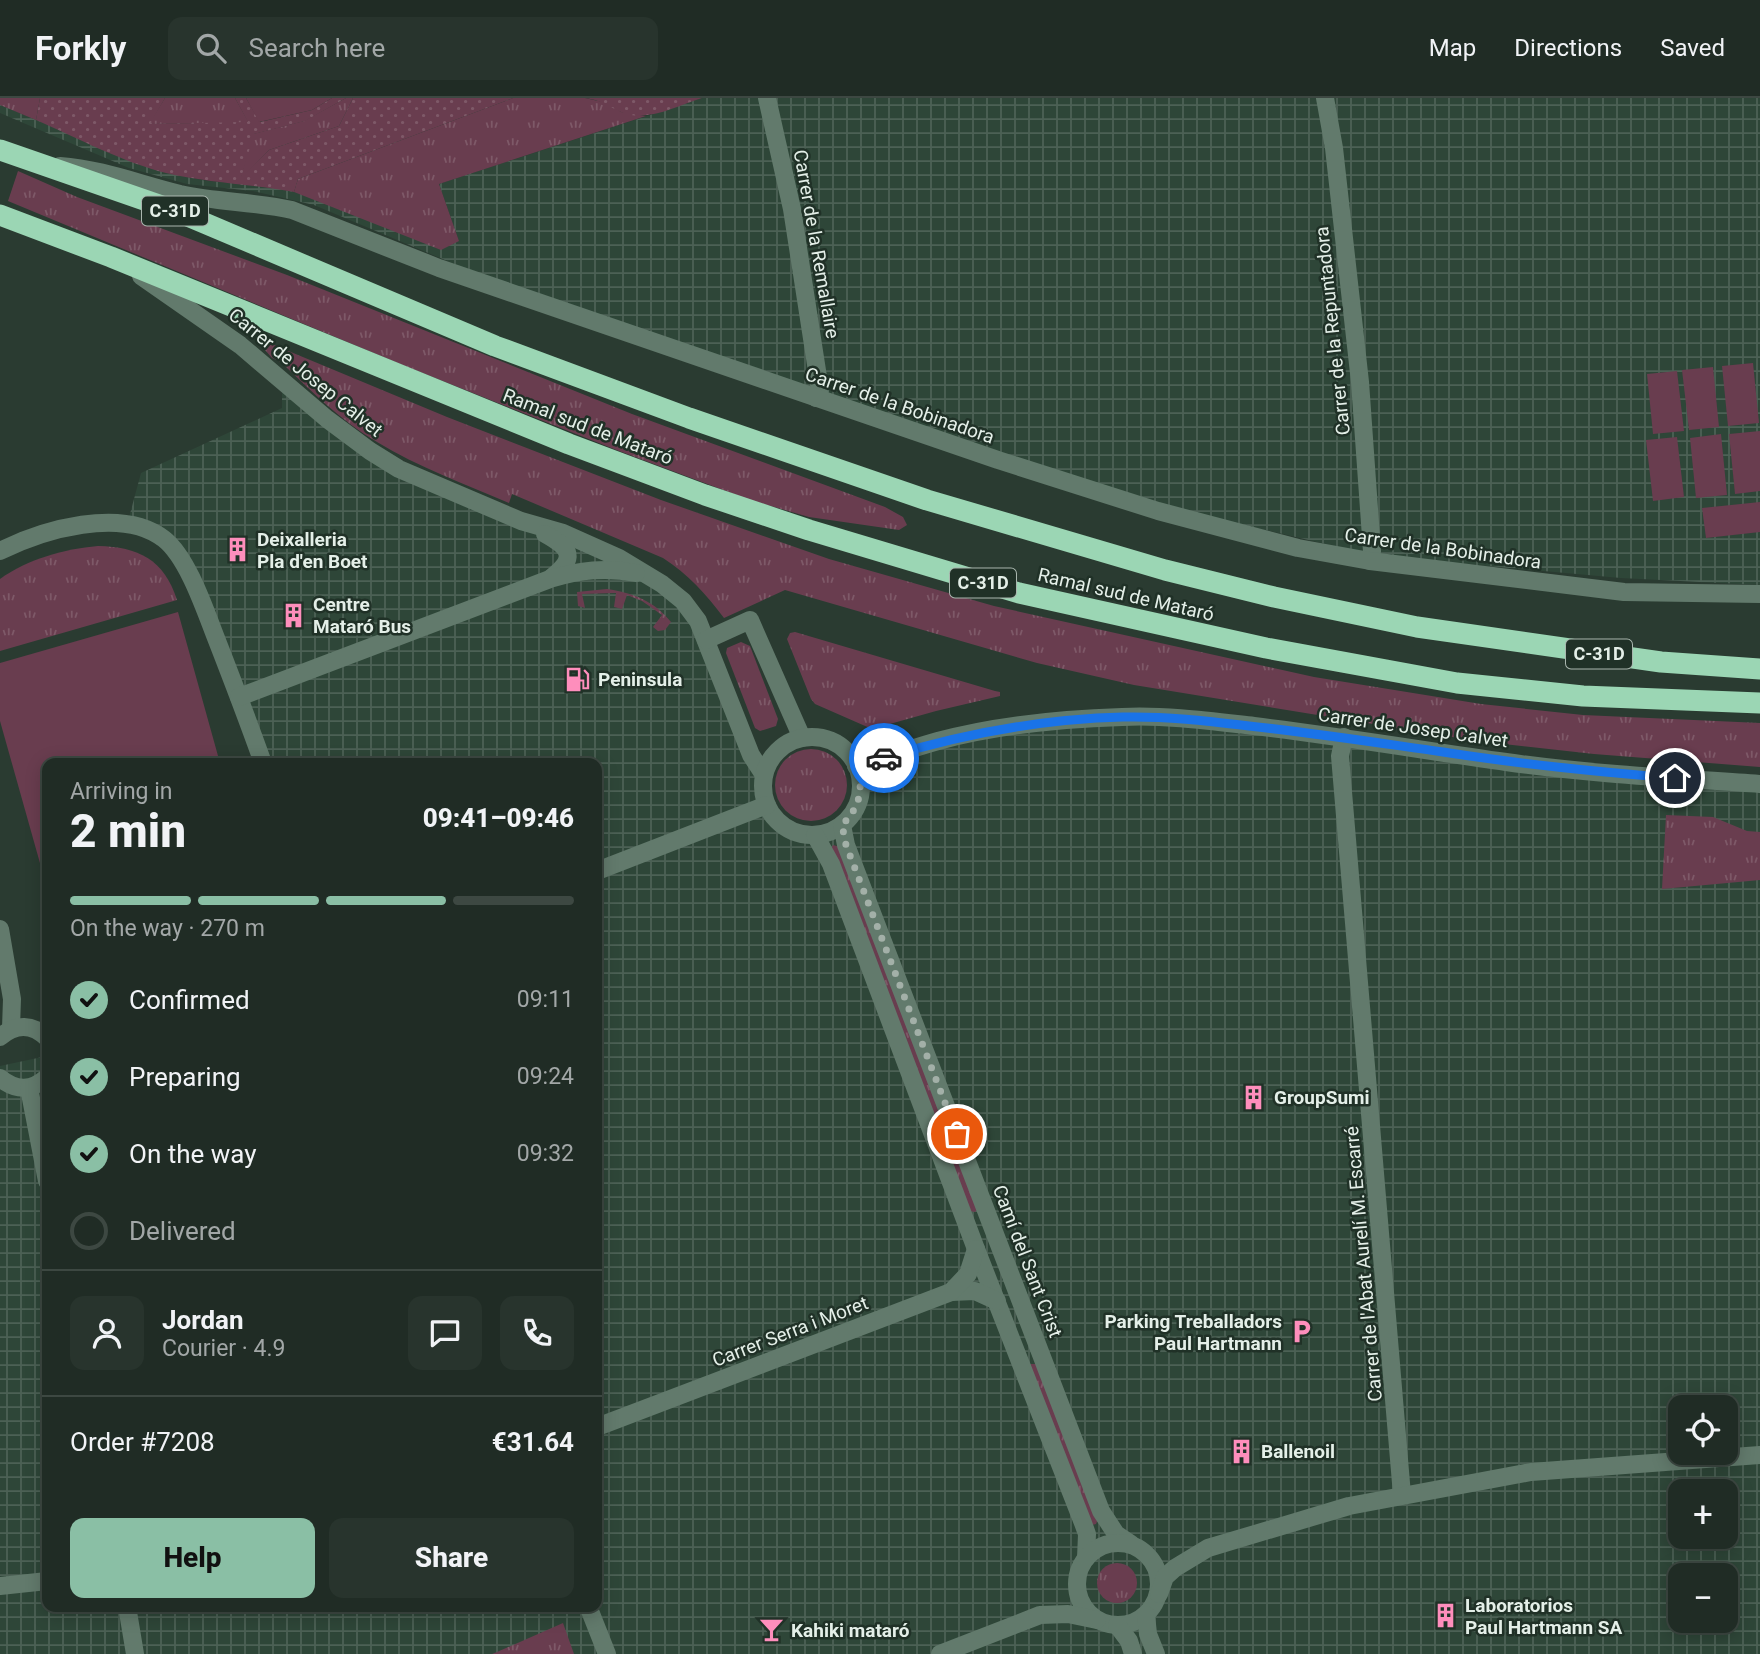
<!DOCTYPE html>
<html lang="en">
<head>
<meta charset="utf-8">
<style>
  body { margin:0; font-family:Roboto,sans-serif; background:#28342d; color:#f1f3f6; height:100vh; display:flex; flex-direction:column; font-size:26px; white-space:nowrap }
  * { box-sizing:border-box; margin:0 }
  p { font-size:23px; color:#a2a7a7 }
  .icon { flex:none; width:38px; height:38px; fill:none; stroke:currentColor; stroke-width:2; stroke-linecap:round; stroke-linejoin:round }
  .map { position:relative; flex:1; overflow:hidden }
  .side { position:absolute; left:42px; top:660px; width:560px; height:854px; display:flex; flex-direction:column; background:#202c25; border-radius:14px; box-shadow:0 4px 18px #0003,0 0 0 2px #3d4842 }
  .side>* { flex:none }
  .controls { position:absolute; left:1668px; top:1297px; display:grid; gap:14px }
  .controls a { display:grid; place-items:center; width:70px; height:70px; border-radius:14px; background:#202c25; box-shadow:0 4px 18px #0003,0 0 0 2px #3d4842; font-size:35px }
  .pin { position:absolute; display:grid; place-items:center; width:60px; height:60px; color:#fff; margin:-30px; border:4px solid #fff; border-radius:50%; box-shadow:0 2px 7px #0007 }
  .courier { position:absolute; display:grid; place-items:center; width:70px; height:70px; margin:-35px; border:5px solid #1a73e8; border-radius:50%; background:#fff; color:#222; box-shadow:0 2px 9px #0007 }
  .summary em { font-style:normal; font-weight:800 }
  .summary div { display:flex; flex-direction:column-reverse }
  .summary { display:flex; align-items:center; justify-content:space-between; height:119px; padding:0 28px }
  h1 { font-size:46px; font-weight:800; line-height:52px }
  .bar { display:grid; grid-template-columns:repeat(4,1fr); gap:10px 7px; align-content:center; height:84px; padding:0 28px }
  .bar i { height:9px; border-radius:5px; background:#3d4842 }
  .bar .on { background:#8abfa5 }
  .bar p { grid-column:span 4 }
  .line { display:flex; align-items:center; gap:18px; padding:0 28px; border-top:2px solid #3d4842 }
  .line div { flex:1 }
  .round { display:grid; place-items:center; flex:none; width:74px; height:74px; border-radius:14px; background:#28342d }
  ol { padding:0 28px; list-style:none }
  li { display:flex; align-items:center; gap:21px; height:77px }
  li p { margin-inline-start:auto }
  li .icon { padding:7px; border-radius:50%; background:#8abfa5; color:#111; stroke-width:4 }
  li:last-child { color:#a2a7a7 }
  li i { width:38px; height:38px; border:4px solid #3d4842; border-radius:50% }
  .cta { display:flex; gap:14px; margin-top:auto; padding:14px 28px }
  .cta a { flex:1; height:80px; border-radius:14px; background:#8abfa5; color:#111; font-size:28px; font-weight:800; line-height:80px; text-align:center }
  .cta a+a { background:#28342d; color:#f1f3f6 }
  header { display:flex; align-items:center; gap:42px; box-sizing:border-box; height:98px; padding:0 35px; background:#202c25; border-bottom:2px solid #3d4842 }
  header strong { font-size:33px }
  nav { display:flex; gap:38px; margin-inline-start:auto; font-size:24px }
  .search { width:490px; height:63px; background:#28342d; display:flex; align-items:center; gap:18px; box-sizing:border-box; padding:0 24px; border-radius:14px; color:#a2a7a7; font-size:26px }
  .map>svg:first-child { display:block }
  .industrial { fill:url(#industrial-grid); fill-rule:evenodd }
  .grass { fill:url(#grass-tufts) }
  .park { fill:url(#park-dots) }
  .pitch { fill:#693d4f }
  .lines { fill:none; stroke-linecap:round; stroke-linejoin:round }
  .minor { stroke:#627a6c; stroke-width:18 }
  .highway { stroke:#9bd6b4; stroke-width:21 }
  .done { stroke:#a3b0a8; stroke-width:7; stroke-dasharray:0 12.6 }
  .route { stroke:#1a73e8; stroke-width:9 }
  .labels { text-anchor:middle; stroke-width:5; stroke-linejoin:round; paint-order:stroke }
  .shield { fill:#203127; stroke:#a9b6ae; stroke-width:2 }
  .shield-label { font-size:18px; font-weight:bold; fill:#e4efe8 }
  .street-label { font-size:19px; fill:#e4efe8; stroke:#203127 }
  .poi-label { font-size:19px; font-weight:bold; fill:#e4efe8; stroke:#203127; text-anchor:start }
</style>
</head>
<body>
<header>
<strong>Forkly</strong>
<div class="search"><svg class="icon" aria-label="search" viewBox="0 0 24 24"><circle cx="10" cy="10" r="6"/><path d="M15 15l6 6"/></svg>Search here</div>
<nav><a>Map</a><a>Directions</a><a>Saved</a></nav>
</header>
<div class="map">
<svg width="1760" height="1556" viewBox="0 0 1760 1556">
  <defs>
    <pattern id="industrial-grid" width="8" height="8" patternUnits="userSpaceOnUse" patternTransform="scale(1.75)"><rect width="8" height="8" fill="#2e4638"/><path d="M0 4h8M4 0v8" fill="none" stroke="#4c6155"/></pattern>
    <pattern id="grass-tufts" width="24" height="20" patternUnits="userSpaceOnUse" patternTransform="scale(1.75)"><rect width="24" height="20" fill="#693d4f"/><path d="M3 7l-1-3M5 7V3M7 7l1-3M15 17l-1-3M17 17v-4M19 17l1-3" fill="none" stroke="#7e5968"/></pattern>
    <pattern id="park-dots" width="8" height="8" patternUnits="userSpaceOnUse" patternTransform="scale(1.75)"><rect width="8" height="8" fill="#693d4f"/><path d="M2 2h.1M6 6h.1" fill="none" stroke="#7e5968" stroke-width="1.8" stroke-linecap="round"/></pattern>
  </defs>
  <rect width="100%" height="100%" fill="#2a3b31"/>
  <g class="industrial">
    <polygon points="702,0 1760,0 1760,487 1621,480 1377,458 1142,403 483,178 314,107 253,93 187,86 129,70 0,15 0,7 163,74 207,83 260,87 294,94 459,143 439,86"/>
    <path d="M282,281L370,353L563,435L683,503L764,677L763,690L767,707L782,727L798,735L815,737L837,730L850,719L857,708L860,696L859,675L939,643L1123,619L1760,686V1556H0V968L47,958V1508H597V665H263L239,599L164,441L127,427L141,375L282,310ZM1680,1309H1726V1354H1680ZM1680,1393H1726V1438H1680ZM1680,1477H1726V1522H1680Z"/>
  </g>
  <g class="grass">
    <polygon points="0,0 40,0 36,22 0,7"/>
    <polygon points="165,0 235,0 249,25 149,26"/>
    <polygon points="346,0 353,0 339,28 269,52 240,82 253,36 304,23"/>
    <polygon points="513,0 585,0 607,5 621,14 646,18 439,86 459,143 441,152 294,94 298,81"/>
    <polygon points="18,73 77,99 287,177 632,316 885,409 903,419 907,427 899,432 809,419 750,402 619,353 405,268 8,103"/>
    <path d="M268,247H274L447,319L661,402L829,461L994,508L1314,579L1481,606L1583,617L1760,625V669L1594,656L1477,643L1134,587L1037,565L785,492L724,520C706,496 688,476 663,460L512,396L509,405C465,386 418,369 377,344C341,323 311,293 281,264L272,260L265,252Z"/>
    <path d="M98,448C138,449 164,461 177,502L0,553V481C28,461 64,451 98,448Z"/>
    <path d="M607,491C634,495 654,503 671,524L665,532L658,533L653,529L662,517L642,503L627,497L622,511L614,509L616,495L582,496L585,510L578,508L577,494Z"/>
    <polygon points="795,534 995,593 1000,594 1000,598 936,613 872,631 815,606 811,601 787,541 790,535"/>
    <polygon points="741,544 750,548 778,621 776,628 760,633 755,630 726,555 727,550"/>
    <circle cx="811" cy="687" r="36"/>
    <polygon points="1666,717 1713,719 1747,733 1760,734 1760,782 1662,791"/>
    <polygon points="833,747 840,749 977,1112 975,1114 969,1113 831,751"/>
    <polygon points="1031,1266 1036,1266 1098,1421 1096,1426 1092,1427 1030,1268"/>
    <circle cx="1117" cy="1485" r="20"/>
    <polygon points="563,1525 574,1556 492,1556 497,1554"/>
  </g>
  <g class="park">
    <path d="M40,0H165L150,26L248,24L235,0H246L260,24L312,12L332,0H346L305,23L254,36L241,80L269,52L339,28L353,0H513L298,81L294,94C251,86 208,85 166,75C125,65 75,39 36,22Z"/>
    <path d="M585,0H702C677,8 646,25 621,14C605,7 604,3 585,0Z"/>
  </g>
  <g class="pitch">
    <polygon points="246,0 332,0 312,12 259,24"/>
    <polygon points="1753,265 1759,325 1728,328 1722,268"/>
    <polygon points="1713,269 1719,329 1689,332 1682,272"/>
    <polygon points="1677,273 1684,333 1653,336 1647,276"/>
    <polygon points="1760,333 1760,393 1735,396 1729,336"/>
    <polygon points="1721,336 1727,397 1696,400 1690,340"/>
    <polygon points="1677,339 1684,399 1653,403 1646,342"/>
    <polygon points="1760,404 1760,434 1706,440 1702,410"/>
    <polygon points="178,514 220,665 47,665 47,790 0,623 0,565"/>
  </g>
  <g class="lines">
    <g class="minor">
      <polyline points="767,0 792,111 820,292 816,300"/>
      <polyline points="1325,0 1334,50 1360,284 1372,453 1370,463"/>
      <path d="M60,68C102,71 139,86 180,96C217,104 255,104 292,112L439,170L998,362L1158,413L1298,450L1370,463L1624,494L1760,496"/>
      <polyline points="141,178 240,247 327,321 370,353 399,371 521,423 563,435 619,460 662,486 683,503 698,523 751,657 764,677"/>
      <path d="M545,436C572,451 576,460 551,480"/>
      <path d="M0,453C42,432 122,408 164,441C188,460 205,512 216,540C232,581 248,623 263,665"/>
      <polyline points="706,542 750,522 802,640"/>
      <path d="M239,599L550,481C580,472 606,469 636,475"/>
      <polyline points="1344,639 1340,658 1402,1397"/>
      <circle cx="812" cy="688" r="49"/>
      <path d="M856,668C884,660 910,651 938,643C997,627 1061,621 1122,619C1166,617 1210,623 1254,628C1338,638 1422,652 1506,664C1590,676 1675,680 1760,686"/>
      <polyline points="842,727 846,747 1101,1413 1116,1436 1131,1446"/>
      <polyline points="815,737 831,766 976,1151 1083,1425 1087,1436 1086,1460"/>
      <polyline points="597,773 767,707"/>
      <polyline points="0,831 12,901 11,930"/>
      <path d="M0,939C16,925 33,926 47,940"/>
      <path d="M0,980C16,993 32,993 47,979"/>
      <polyline points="29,990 47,1083"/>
      <polyline points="951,1194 975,1193 997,1203"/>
      <polyline points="597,1329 951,1194 968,1176 976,1151"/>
      <circle cx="1118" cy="1486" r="41"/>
      <polyline points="0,1488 47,1483"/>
      <polyline points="1159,1496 1165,1479 1175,1470 1208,1450 1349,1408 1531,1374 1760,1357"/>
      <polyline points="127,1508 135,1556"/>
      <polyline points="588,1508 607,1556"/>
      <polyline points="1146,1517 1148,1536 1156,1556"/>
      <polyline points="1117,1527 1129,1543 1133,1556"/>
      <polyline points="940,1556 1040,1517 1068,1516 1097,1522"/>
    </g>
    <g class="highway">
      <polyline points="0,52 176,113 495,248 689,320 927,402 1165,472 1274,499 1417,529 1661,564 1760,571"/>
      <polyline points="0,117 111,159 569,346 705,397 809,432 1019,495 1266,550 1457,585 1583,598 1760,605"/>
    </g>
  </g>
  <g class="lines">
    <path class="done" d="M884,660L856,668C865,691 859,710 842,727L846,747L957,1036"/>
    <path class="route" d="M884,660C962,636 1041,621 1123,619C1165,618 1207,623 1249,628C1314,635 1379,645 1443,654C1520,666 1597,674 1675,680"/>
  </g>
  <defs>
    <symbol id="building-bare" viewBox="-9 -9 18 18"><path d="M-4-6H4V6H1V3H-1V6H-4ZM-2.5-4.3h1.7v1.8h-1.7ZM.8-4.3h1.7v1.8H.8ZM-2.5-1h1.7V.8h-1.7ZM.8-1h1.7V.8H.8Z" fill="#fe8ebc" stroke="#203127" stroke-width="2.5" paint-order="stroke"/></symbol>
    <symbol id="fuel-bare" viewBox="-9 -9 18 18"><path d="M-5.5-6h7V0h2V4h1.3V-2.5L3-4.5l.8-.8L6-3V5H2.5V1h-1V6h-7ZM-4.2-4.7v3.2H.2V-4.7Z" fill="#fe8ebc" stroke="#203127" stroke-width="2.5" paint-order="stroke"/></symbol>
    <symbol id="parking-bare" viewBox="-9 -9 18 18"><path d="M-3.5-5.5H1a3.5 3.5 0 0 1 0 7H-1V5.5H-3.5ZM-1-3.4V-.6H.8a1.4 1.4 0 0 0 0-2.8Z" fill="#fe8ebc" stroke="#203127" stroke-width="2.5" paint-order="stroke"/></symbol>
    <symbol id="bar-bare" viewBox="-9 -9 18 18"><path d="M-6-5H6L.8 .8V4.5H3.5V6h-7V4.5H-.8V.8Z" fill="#fe8ebc" stroke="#203127" stroke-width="2.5" paint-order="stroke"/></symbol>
  </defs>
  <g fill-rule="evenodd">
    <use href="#building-bare" x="220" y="434" width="35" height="35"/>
    <use href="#building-bare" x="276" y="500" width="35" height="35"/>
    <use href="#fuel-bare" x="560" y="564" width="35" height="35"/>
    <use href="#building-bare" x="1236" y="982" width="35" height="35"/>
    <use href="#parking-bare" x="1284" y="1216" width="35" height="35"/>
    <use href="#building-bare" x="1224" y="1336" width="35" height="35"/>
    <use href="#building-bare" x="1428" y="1500" width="35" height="35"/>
    <use href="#bar-bare" x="754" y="1514" width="35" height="35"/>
  </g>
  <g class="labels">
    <g class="shield">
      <rect x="142" y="98.5" width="66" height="29" rx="5"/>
      <rect x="950" y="470.5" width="66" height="29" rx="5"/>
      <rect x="1566" y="541.5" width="66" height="29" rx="5"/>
    </g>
    <g class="shield-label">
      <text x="175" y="119">C-31D</text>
      <text x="983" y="491">C-31D</text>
      <text x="1599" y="562">C-31D</text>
    </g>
    <g class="street-label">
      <text transform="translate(817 146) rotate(80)" y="7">Carrer de la Remallaire</text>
      <text transform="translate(1332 233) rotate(-96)" y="7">Carrer de la Repuntadora</text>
      <text transform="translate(306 274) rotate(39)" y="7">Carrer de Josep Calvet</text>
      <text transform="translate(900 307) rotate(19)" y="7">Carrer de la Bobinadora</text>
      <text transform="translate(588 328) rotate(21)" y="7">Ramal sud de Mataró</text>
      <text transform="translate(1443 450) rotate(8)" y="7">Carrer de la Bobinadora</text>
      <text transform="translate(1126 496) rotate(13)" y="7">Ramal sud de Mataró</text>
      <text transform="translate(1413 629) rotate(8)" y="7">Carrer de Josep Calvet</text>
      <text transform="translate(1028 1163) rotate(69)" y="7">Camí del Sant Crist</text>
      <text transform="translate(1363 1166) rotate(-95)" y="7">Carrer de l'Abat Aurelí M. Escarré</text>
      <text transform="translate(790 1233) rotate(-21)" y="7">Carrer Serra i Moret</text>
    </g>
    <g class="poi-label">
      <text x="257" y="448">Deixalleria<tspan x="257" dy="22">Pla d'en Boet</tspan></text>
      <text x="313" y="513">Centre<tspan x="313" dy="22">Mataró Bus</tspan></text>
      <text x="598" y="588">Peninsula</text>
      <text x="1274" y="1006">GroupSumi</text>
      <text x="1282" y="1230" text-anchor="end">Parking Treballadors<tspan x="1282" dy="22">Paul Hartmann</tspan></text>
      <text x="1261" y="1360">Ballenoil</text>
      <text x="1465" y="1514">Laboratorios<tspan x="1465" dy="22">Paul Hartmann SA</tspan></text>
      <text x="791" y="1539">Kahiki mataró</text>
    </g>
  </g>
</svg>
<div class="controls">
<a><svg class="icon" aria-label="locate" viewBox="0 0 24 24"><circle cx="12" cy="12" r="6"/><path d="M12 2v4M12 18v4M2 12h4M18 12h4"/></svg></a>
<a>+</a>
<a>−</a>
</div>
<div class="pin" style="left:957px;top:1036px;background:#ea580c"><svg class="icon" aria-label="bag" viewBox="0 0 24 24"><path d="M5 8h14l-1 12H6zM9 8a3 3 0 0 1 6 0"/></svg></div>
<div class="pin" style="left:1675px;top:680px;background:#1f2937"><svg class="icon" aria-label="home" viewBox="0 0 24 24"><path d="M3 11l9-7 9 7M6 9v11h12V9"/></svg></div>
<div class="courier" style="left:884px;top:660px"><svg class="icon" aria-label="car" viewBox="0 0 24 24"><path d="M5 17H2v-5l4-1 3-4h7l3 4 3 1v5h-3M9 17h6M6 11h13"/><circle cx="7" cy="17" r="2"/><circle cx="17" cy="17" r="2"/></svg></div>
<section class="side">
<div class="summary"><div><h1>2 min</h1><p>Arriving in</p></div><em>09:41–09:46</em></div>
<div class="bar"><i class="on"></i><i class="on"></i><i class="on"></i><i></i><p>On the way · 270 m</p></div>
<ol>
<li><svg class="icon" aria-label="check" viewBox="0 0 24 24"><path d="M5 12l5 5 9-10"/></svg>Confirmed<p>09:11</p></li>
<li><svg class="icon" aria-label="check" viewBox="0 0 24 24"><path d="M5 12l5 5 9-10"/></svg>Preparing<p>09:24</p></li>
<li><svg class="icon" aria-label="check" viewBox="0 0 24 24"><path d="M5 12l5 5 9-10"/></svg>On the way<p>09:32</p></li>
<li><i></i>Delivered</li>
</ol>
<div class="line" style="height:126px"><a class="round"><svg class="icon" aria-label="person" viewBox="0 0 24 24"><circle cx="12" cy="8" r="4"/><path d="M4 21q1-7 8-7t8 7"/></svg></a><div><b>Jordan</b><p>Courier · 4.9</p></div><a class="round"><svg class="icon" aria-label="chat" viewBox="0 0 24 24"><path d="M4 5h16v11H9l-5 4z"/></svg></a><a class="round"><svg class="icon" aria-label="phone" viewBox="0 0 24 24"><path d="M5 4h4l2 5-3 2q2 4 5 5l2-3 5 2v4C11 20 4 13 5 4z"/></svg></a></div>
<div class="line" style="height:91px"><div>Order #7208</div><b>€31.64</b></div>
<div class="cta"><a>Help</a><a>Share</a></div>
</section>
</div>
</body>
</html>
